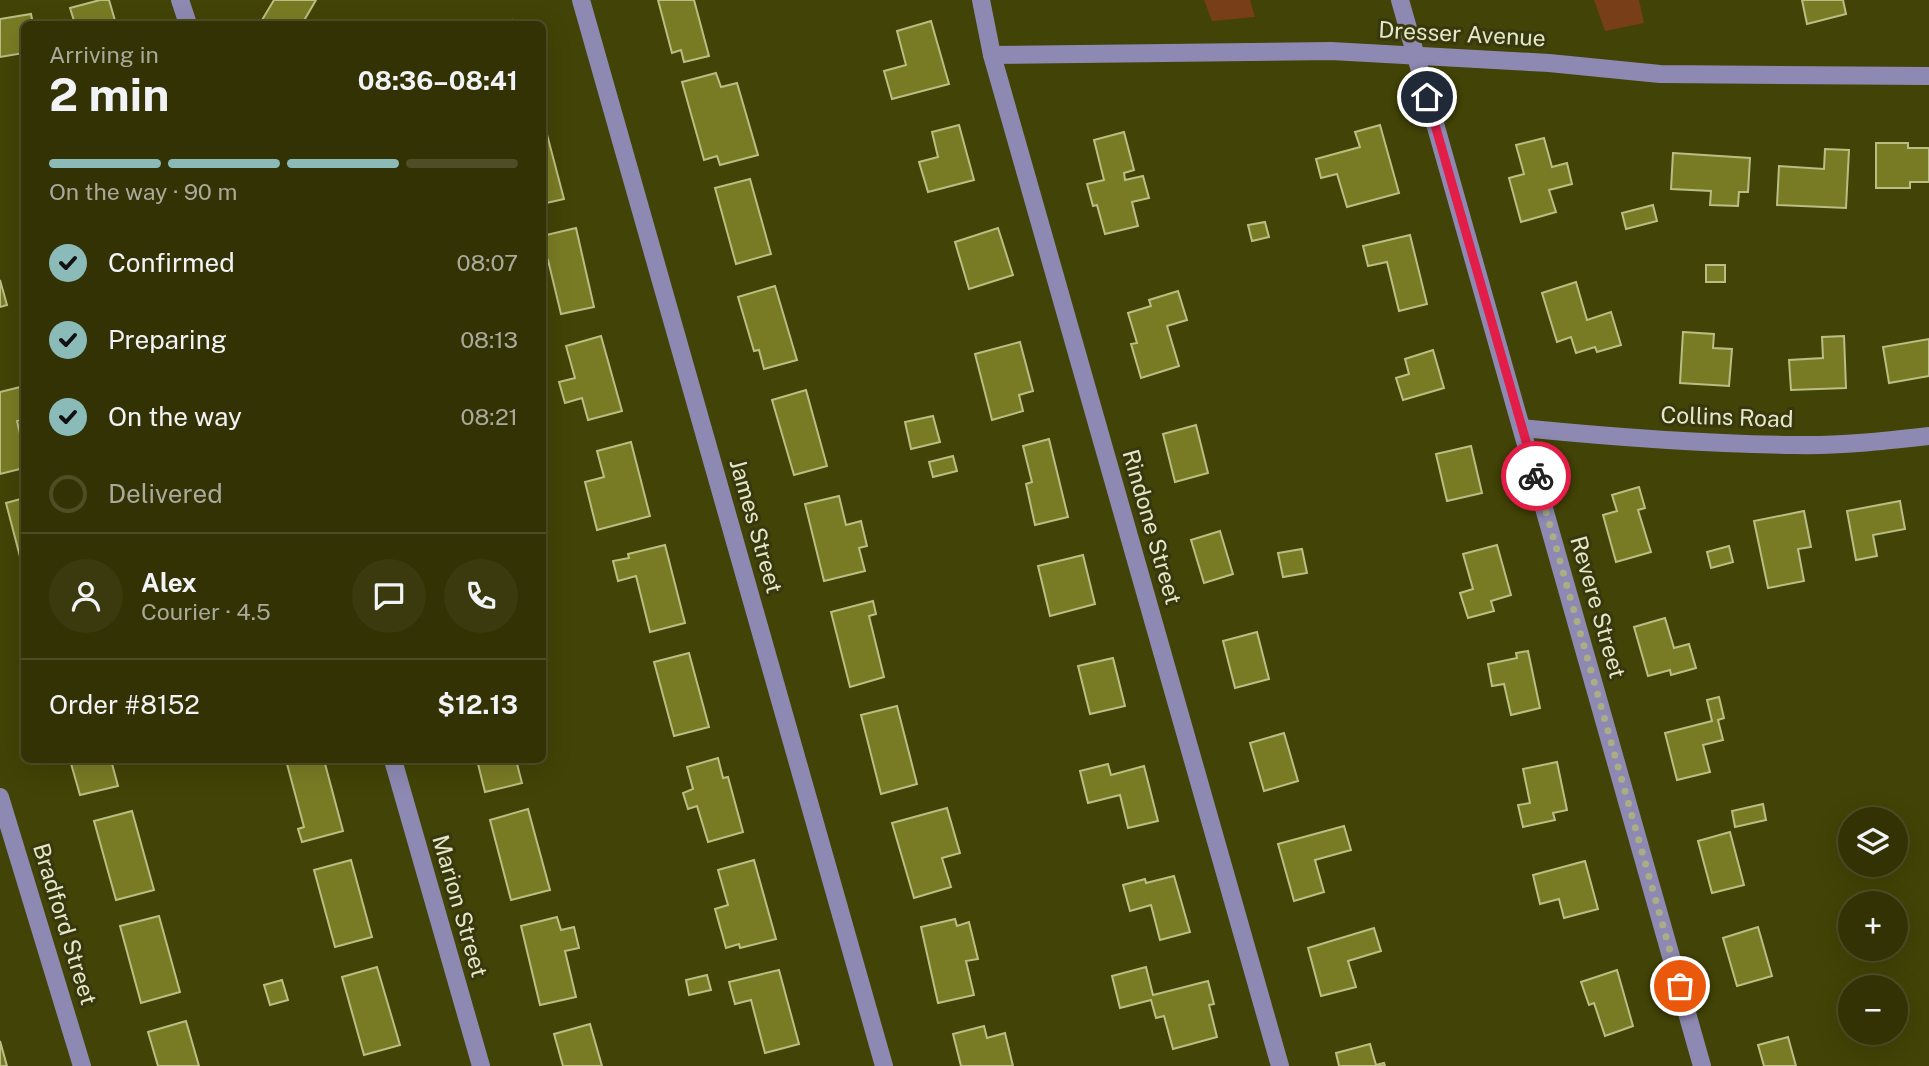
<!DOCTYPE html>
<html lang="en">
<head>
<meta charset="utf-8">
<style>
  body { margin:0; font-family:"Public Sans",sans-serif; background:#3a3a0e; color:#f1f3f6; height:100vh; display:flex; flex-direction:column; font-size:26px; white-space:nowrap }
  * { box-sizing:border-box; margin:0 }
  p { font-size:23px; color:#a8aa9a }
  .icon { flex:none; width:38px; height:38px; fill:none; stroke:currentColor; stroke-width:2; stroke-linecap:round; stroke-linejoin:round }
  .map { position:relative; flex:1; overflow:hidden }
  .panel { position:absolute; left:21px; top:21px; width:525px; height:742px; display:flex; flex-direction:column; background:#323204; border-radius:10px; box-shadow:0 7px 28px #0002,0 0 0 2px #4d4d26 }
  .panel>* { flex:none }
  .controls { position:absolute; left:1838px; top:807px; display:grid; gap:14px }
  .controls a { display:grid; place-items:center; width:70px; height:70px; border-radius:50%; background:#323204; box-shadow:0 7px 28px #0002,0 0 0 2px #4d4d26; font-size:35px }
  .pin { position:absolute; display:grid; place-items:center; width:60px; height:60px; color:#fff; margin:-30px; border:4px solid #fff; border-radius:50%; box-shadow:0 2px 7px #0007 }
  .courier { position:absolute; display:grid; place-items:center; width:70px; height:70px; margin:-35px; border:5px solid #e11d48; border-radius:50%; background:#fff; color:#222; box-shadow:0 2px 9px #0007 }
  .summary em { font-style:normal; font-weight:700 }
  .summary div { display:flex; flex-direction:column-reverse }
  .summary { display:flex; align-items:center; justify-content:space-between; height:119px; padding:0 28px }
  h1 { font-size:46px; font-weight:700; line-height:52px }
  .bar { display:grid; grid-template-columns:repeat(4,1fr); gap:10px 7px; align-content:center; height:84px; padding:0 28px }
  .bar i { height:9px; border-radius:5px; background:#4d4d26 }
  .bar .active { background:#8bbbb9 }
  .bar p { grid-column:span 4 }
  .line { display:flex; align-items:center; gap:18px; padding:0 28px; border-top:2px solid #4d4d26 }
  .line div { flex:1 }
  .round { display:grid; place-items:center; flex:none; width:74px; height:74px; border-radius:37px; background:#3a3a0e }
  ol { padding:0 28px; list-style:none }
  li { display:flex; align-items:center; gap:21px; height:77px }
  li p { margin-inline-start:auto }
  li .icon { padding:7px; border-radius:50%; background:#8bbbb9; color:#111; stroke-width:4 }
  li:last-child { color:#a8aa9a }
  li i { width:38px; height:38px; border:4px solid #4d4d26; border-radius:50% }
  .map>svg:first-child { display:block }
  .green { fill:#783e17 }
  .building { fill:#797b24; stroke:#bbbe84; stroke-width:2 }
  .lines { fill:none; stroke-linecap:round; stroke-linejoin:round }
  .minor { stroke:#8e89b2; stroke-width:18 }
  .done { stroke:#abae85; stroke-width:7; stroke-dasharray:0 12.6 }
  .route { stroke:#e11d48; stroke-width:9 }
  .labels { text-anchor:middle; stroke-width:6; stroke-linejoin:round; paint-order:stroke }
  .street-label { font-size:23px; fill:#e4e7c9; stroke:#37380d }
</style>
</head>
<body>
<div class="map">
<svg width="1929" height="1066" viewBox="0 0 1929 1066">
  <rect width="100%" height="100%" fill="#424306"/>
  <g class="green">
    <polygon points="1204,0 1250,0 1255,17 1212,21"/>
    <polygon points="1594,0 1639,0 1644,23 1605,31"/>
  </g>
  <g class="building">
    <polygon points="100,0 109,0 116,24 75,24 70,8"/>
    <polygon points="274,0 316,0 302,24 270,24 262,20"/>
    <polygon points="658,0 694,0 709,56 684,62 681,50 672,53"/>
    <polygon points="1802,0 1843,0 1846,14 1807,24"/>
    <polygon points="31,14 33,24 24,24 24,53 0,57 0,19"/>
    <polygon points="512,20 513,24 492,24"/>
    <polygon points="931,21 949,84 892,99 884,71 906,65 897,31"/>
    <polygon points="716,73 721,87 737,83 758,155 720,165 717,156 704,160 682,82"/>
    <polygon points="544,123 564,199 542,204 542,124"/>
    <polygon points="959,125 974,180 928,192 919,162 938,157 932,132"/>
    <polygon points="1380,125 1399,193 1347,207 1337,174 1321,178 1316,159 1360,147 1355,132"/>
    <polygon points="1124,132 1134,170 1124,173 1125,180 1143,176 1149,198 1132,202 1138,226 1105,234 1097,205 1093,206 1087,184 1104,180 1094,140"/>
    <polygon points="1544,138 1552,167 1567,163 1572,184 1549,190 1556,212 1521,222 1509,178 1524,174 1516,145"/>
    <polygon points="1876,143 1908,143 1908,148 1929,148 1929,182 1910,182 1910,188 1876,188"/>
    <polygon points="1825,149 1849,150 1846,208 1777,205 1779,166 1824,169"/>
    <polygon points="1673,153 1750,158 1748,192 1739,192 1738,206 1710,205 1711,191 1671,189"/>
    <polygon points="750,179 771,254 736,264 715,188"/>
    <polygon points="1653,205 1657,221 1626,229 1622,213"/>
    <polygon points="1265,222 1269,237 1252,241 1248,225"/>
    <polygon points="576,228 594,307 561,314 548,260 542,261 542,236"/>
    <polygon points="998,228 1013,275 969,289 955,242"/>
    <polygon points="1410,235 1427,304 1399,311 1387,262 1368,266 1363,246"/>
    <rect x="1706" y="265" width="19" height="17"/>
    <polygon points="0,280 7,305 0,307"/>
    <polygon points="1576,282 1587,320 1611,312 1621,345 1597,352 1595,347 1576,353 1571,337 1557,342 1542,293"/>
    <polygon points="775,286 797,360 764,369 759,350 754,351 738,297"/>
    <polygon points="1178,291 1187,320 1167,326 1179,366 1141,378 1131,344 1137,343 1128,313 1151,306 1149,300"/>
    <polygon points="1683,332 1714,334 1713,348 1732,349 1729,386 1680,383"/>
    <polygon points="601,336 622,411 588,420 582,398 565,403 559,382 575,378 566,346"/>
    <polygon points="1844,336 1846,388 1791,390 1789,360 1823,358 1822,337"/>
    <polygon points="1929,339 1929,376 1889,383 1883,347"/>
    <polygon points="1020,342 1033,391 1019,395 1023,411 992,420 975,354"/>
    <polygon points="1433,350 1444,388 1403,400 1396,378 1409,374 1405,359"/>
    <polygon points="24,386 24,420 17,421 24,450 24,468 0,474 0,392"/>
    <polygon points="806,390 827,466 794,475 772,400"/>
    <polygon points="933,416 940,442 911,449 905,422"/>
    <polygon points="1196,425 1208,473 1175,482 1163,434"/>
    <polygon points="1049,439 1068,517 1035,525 1026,484 1032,482 1023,446"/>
    <polygon points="631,442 650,516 597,530 585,482 604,477 597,451"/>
    <polygon points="1471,446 1482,493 1447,501 1436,454"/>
    <polygon points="953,456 957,471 933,477 929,462"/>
    <polygon points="1639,487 1645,508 1638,510 1651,552 1616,562 1603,515 1617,511 1612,495"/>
    <polygon points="839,496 846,525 861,521 867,546 859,548 865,571 824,581 805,504"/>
    <polygon points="24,498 24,572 6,503"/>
    <polygon points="1900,501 1905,529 1873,535 1877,556 1856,560 1847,511"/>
    <polygon points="1804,511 1811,547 1798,549 1804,581 1768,588 1754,521"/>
    <polygon points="1220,531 1233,574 1204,583 1191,540"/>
    <polygon points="665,545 685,623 650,632 636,576 618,581 613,561 629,558 628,554"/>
    <polygon points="1497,545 1511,595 1491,601 1494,611 1468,618 1460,593 1473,589 1463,554"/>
    <polygon points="1729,546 1733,562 1711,568 1707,552"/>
    <polygon points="1302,549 1307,573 1283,577 1278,553"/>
    <polygon points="1083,555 1095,604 1050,616 1038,566"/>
    <polygon points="873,601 876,614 869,616 884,677 850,687 831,612"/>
    <polygon points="1665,618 1674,648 1689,644 1696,668 1671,675 1670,670 1648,676 1634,627"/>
    <polygon points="1257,632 1269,679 1235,688 1223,641"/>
    <polygon points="1528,651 1540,708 1511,715 1504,684 1492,686 1488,664 1517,658 1516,653"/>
    <polygon points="689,653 709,727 674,736 654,662"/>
    <polygon points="1113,658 1125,706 1090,714 1078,666"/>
    <polygon points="1719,697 1724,718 1718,720 1723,740 1703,745 1710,772 1677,780 1665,733 1712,721 1707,700"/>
    <polygon points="897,706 917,784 881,794 861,715"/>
    <polygon points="1284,733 1298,781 1264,791 1250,743"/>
    <polygon points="718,758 723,778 728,777 743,832 708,842 697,806 688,809 683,793 693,789 687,767"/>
    <polygon points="70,760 111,760 118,786 80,795"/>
    <polygon points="305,760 324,760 343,831 302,842 298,829 304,827 287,764"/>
    <polygon points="477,760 516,760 522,783 485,792"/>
    <polygon points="1557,762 1567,810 1553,813 1555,820 1523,827 1518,805 1530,803 1523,769"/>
    <polygon points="1108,764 1111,775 1144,766 1158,821 1128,828 1120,795 1088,803 1080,771"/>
    <polygon points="1763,804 1766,820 1735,827 1732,811"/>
    <polygon points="947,808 960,853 942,858 951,887 914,898 892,823"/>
    <polygon points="528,809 550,890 511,900 490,820"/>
    <polygon points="132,811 154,890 116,900 94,821"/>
    <polygon points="1344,826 1351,850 1315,860 1324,892 1294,901 1278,844"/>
    <polygon points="1730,832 1744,885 1712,893 1698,841"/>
    <polygon points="351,860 372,937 335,947 314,870"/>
    <polygon points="754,860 776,939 740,948 739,944 726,948 715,909 728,905 718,870"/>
    <polygon points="1585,861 1598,909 1564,918 1559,899 1540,904 1533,875"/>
    <polygon points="1174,876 1190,932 1160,940 1151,905 1130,911 1123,885 1145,879 1146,883"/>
    <polygon points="159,916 180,992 141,1003 120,926"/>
    <polygon points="557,917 561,930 574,927 579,948 565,951 576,997 540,1005 521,926"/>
    <polygon points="955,919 957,926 969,922 978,959 966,961 974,995 938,1003 921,927"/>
    <polygon points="1758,927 1772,976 1737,986 1723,938"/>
    <polygon points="1374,928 1381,951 1348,961 1356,987 1321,996 1308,948"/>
    <polygon points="377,967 400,1045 364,1055 342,977"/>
    <polygon points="1146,967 1153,995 1208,981 1214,1004 1209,1005 1217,1037 1173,1049 1164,1016 1156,1018 1151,1000 1120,1008 1112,976"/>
    <polygon points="779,970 799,1044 765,1053 751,1000 735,1004 729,982"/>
    <polygon points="1617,970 1633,1026 1605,1036 1594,1003 1589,1005 1581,982"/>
    <polygon points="707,975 711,990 689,995 686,980"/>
    <polygon points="282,980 288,1000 270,1005 264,985"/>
    <polygon points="186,1021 199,1066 158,1066 148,1032"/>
    <polygon points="590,1024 602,1066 563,1066 554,1034"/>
    <polygon points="984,1026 987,1038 1005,1033 1013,1066 961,1066 953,1034"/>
    <polygon points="1788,1037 1796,1066 1764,1066 1758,1045"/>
    <polygon points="0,1041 7,1066 0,1066"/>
    <polygon points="1370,1044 1376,1065 1384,1063 1385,1066 1339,1066 1336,1053"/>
  </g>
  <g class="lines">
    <g class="minor">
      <polyline points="180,0 188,24"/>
      <polyline points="581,0 884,1066"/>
      <polyline points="981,0 992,55 1280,1066"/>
      <polyline points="1400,0 1702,1066"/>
      <polyline points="992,55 1331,51 1549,63 1660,74 1929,76"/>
      <path d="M1522,428C1613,437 1704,444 1795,445C1840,446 1885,441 1929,436"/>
      <polyline points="393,760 481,1066"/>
      <polyline points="0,797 82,1066"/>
    </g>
  </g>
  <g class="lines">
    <polyline class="done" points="1536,476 1680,986"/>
    <polyline class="route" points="1427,97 1536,476"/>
  </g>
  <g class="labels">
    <g class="street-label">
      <text transform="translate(1462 34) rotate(3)" y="8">Dresser Avenue</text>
      <text transform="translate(1727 417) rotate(2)" y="8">Collins Road</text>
      <text transform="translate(756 526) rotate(74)" y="8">James Street</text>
      <text transform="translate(1152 527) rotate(74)" y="8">Rindone Street</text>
      <text transform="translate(1598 607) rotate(74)" y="8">Revere Street</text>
      <text transform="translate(460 906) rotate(74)" y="8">Marion Street</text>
      <text transform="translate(65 924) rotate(73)" y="8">Bradford Street</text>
    </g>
  </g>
</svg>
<div class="controls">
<a><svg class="icon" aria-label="layers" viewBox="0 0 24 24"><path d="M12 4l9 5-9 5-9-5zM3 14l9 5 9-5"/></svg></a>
<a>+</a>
<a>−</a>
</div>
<div class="pin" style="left:1680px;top:986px;background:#ea580c"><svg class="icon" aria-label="bag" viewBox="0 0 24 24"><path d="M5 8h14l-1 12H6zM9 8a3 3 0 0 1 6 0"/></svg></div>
<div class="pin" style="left:1427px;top:97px;background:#1f2937"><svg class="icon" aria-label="home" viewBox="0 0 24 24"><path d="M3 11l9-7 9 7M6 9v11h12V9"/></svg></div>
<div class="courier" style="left:1536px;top:476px"><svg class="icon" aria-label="bike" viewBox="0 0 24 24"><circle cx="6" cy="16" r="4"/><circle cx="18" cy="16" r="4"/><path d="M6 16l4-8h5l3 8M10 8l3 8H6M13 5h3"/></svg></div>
<section class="panel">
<div class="summary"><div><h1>2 min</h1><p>Arriving in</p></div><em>08:36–08:41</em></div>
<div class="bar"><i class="active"></i><i class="active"></i><i class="active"></i><i></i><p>On the way · 90 m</p></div>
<ol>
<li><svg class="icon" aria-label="check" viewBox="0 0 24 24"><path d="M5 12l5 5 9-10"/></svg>Confirmed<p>08:07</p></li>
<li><svg class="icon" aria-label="check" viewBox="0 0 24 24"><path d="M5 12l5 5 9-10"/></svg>Preparing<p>08:13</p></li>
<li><svg class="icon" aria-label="check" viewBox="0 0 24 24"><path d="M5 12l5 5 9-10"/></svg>On the way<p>08:21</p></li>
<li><i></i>Delivered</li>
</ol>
<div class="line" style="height:126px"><a class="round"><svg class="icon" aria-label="person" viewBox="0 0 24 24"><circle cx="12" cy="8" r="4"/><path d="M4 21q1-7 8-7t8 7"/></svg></a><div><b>Alex</b><p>Courier · 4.5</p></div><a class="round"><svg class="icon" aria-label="chat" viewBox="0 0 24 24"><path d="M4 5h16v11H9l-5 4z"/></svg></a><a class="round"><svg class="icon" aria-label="phone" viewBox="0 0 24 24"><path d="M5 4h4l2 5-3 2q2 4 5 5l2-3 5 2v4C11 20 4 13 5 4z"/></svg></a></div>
<div class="line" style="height:91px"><div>Order #8152</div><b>$12.13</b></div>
</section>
</div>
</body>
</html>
